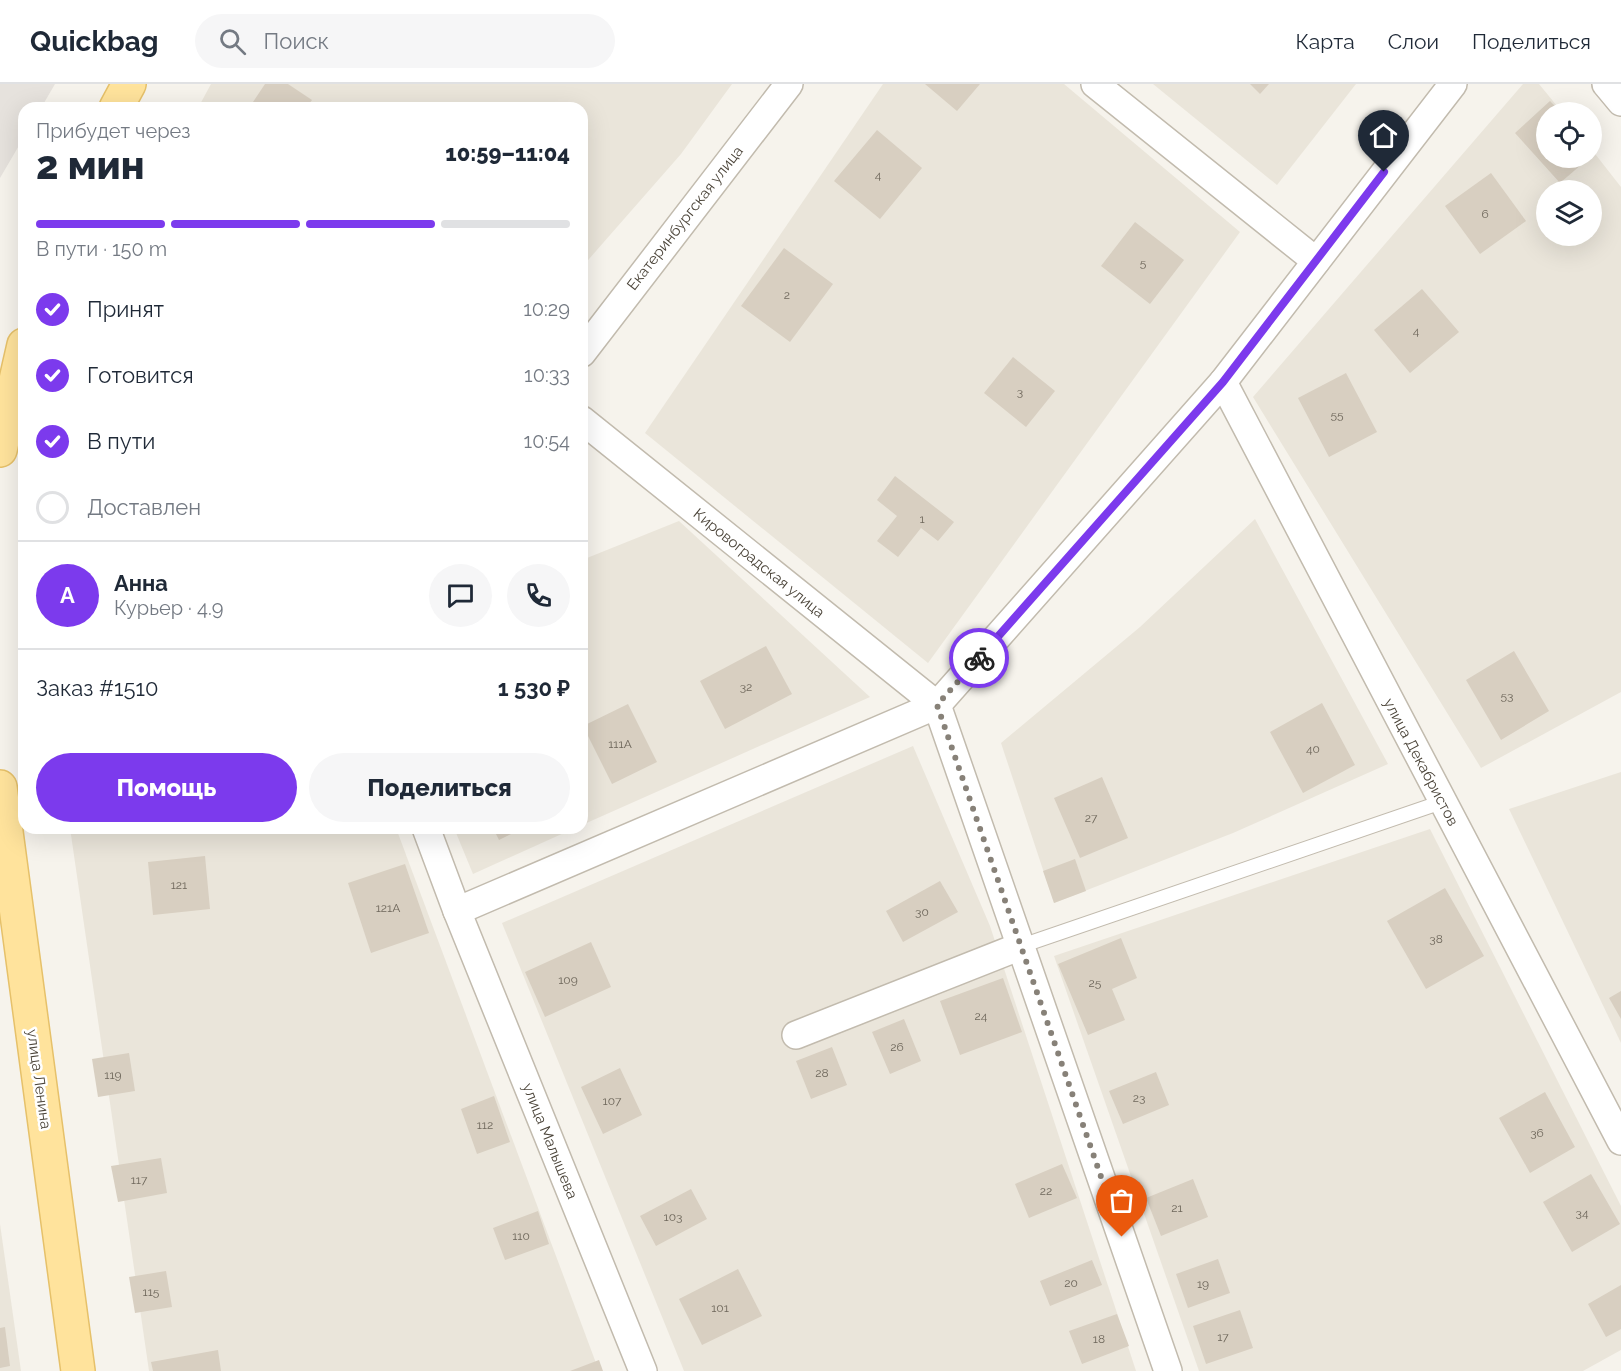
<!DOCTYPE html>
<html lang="ru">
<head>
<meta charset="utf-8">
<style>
  body { margin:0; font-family:Raleway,sans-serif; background:#f6f6f7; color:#1f2937; height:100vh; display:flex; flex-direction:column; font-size:22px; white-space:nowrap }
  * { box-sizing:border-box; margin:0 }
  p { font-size:20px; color:#747a83 }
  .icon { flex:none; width:33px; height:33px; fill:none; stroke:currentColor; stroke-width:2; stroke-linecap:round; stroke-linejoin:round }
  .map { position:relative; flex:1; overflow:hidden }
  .panel { position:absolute; left:18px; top:18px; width:570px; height:732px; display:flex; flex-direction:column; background:#fff; border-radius:18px; box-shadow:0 6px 24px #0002 }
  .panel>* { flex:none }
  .fabs { position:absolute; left:1536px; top:18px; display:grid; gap:12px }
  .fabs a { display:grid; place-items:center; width:66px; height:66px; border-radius:50%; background:#fff; box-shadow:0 6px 24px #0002; font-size:30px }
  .pin { position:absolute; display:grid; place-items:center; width:51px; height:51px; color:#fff; margin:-62px -26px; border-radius:50% 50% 50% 0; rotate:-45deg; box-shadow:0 0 6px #0007 }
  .pin .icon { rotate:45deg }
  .courier { position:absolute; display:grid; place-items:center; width:60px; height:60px; margin:-30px; border:4px solid #7c3aed; border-radius:50%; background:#fff; color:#222; box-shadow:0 2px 8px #0007 }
  .overview em { font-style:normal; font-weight:800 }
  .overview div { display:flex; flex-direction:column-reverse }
  .overview { display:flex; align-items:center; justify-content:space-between; height:102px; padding:0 18px }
  h1 { font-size:39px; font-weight:800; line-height:45px }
  .bar { display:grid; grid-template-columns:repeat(4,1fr); gap:9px 6px; align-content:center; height:72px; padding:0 18px }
  .bar i { height:8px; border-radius:4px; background:#e0e1e3 }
  .bar .selected { background:#7c3aed }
  .bar p { grid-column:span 4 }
  .line { display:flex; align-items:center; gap:15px; padding:0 18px; border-top:2px solid #e0e1e3 }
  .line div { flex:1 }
  .round { display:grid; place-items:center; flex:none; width:63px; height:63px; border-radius:32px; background:#f6f6f7 }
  ol { padding:0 18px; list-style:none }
  li { display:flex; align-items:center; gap:18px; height:66px }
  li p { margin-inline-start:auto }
  li .icon { padding:6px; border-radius:50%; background:#7c3aed; color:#fff; stroke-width:4 }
  li:last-child { color:#747a83 }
  li i { width:33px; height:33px; border:3px solid #e0e1e3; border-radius:50% }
  .primary-button { display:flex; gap:12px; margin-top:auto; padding:12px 18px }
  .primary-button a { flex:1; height:69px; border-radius:36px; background:#7c3aed; color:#fff; font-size:24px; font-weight:800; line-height:69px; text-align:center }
  .primary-button a+a { background:#f6f6f7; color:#1f2937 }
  header { display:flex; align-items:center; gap:36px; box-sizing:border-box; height:84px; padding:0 30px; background:#fff; border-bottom:2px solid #e0e1e3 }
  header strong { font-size:28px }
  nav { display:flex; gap:33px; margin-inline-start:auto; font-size:21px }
  .search { width:420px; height:54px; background:#f6f6f7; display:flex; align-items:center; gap:15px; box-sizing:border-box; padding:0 21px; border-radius:33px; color:#747a83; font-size:22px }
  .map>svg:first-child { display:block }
  .residential { fill:#eae5da; fill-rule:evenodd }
  .industrial { fill:#e6e2dd }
  .building { fill:#d8cfc1 }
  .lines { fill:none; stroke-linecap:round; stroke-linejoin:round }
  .lane-casing { stroke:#c2bbae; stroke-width:16 }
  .street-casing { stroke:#c2bbae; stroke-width:30 }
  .primary-casing { stroke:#e6c16a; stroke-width:36 }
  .lane { stroke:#fff; stroke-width:14 }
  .street { stroke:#fff; stroke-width:27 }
  .primary { stroke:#ffe39c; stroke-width:33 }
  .done { stroke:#878178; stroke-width:6; stroke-dasharray:0 10.8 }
  .route { stroke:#7c3aed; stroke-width:8 }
  .labels { text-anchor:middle; stroke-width:5; stroke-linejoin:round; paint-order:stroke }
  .number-label { font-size:12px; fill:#6e675b }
  .street-label { font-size:15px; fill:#4b4439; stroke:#fff }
</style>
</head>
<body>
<header>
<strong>Quickbag</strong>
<div class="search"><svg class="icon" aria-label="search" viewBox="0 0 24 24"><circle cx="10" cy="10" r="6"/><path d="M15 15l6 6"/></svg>Поиск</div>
<nav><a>Карта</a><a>Слои</a><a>Поделиться</a></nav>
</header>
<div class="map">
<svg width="1621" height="1287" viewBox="0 0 1621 1287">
  <rect width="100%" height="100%" fill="#f6f3ec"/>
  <g class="residential">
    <polygon points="211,0 732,0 681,70 582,183 582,24 198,24"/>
    <polygon points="883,0 1064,0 1240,148 928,579 645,349"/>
    <polygon points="1153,0 1356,0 1277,101"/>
    <path d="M1523,0H1539L1562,28H1546V74H1592V66L1621,103V608L1481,684L1253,313ZM1546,106H1592V152H1546Z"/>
    <polygon points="1255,435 1388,680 1233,749 1054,819 1001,659 1140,543"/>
    <polygon points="679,437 870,613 582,741 582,476"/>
    <polygon points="913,662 990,842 1136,1287 684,1287 502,839"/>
    <polygon points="1621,688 1621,959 1509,725"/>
    <polygon points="70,744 396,744 599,1287 149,1287"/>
    <polygon points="454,744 575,744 473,790"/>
    <polygon points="1430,745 1621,1122 1621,1266 1583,1287 1199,1287 1054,872"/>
    <polygon points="0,1140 21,1287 0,1287"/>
  </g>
  <polygon class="industrial" points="0,0 55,0 41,24 24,24 24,53 0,94"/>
  <g class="building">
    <polygon points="265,0 288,0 312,16 306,24 249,24"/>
    <polygon points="925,0 980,0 957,27"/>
    <polygon points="1250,0 1269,0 1260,10"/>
    <polygon points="1550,17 1561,28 1546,28 1546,74 1589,74 1560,99 1515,49"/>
    <polygon points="877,46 922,84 880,135 834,97"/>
    <polygon points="1491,89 1526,137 1480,170 1445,122"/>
    <polygon points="1135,138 1184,176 1150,220 1101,182"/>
    <polygon points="784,164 833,200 790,258 741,222"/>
    <polygon points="1422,205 1459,248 1410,289 1374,246"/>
    <polygon points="1013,273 1055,307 1026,343 984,309"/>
    <polygon points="1346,289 1377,348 1329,373 1298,314"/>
    <polygon points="895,392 954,438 938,457 921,444 898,473 877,457 897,432 877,416"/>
    <polygon points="766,562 792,610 725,645 700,597"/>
    <polygon points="1514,567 1549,627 1501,656 1466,596"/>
    <polygon points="1322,619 1355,681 1303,709 1270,648"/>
    <polygon points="628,620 657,678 612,700 583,642"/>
    <polygon points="1102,693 1128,754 1080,774 1054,714"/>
    <polygon points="493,744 523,744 499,756"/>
    <polygon points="205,772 210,825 153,831 148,778"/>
    <polygon points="1075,775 1086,807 1054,819 1043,787"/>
    <polygon points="405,780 429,849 371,869 348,799"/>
    <polygon points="940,797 958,828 903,858 886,827"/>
    <polygon points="1445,804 1484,872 1426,905 1387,837"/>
    <polygon points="1121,854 1137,894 1112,905 1125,936 1088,951 1058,880"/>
    <polygon points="591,858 611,903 545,933 525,888"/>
    <polygon points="1003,894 1022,948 960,971 940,917"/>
    <polygon points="1621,907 1621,935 1609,914"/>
    <polygon points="904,935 921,977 890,990 872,948"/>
    <polygon points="832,963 847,1001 811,1015 796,977"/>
    <polygon points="129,969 135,1007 98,1013 92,975"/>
    <polygon points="620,984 642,1031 603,1050 581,1003"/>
    <polygon points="1156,988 1169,1021 1123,1040 1109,1007"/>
    <polygon points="1545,1008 1575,1063 1530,1089 1499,1034"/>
    <polygon points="494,1012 510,1058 477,1070 461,1025"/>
    <polygon points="161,1074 167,1109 118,1118 111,1082"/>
    <polygon points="1062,1080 1077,1114 1029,1134 1015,1100"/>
    <polygon points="1591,1090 1620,1140 1572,1168 1543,1118"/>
    <polygon points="1193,1095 1208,1133 1161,1152 1146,1114"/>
    <polygon points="691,1105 707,1135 656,1162 640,1132"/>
    <polygon points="538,1127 549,1160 505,1176 493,1144"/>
    <polygon points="1218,1175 1230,1209 1188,1224 1176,1190"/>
    <polygon points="1092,1176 1102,1201 1050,1222 1040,1197"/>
    <polygon points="738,1185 762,1232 702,1261 679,1215"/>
    <polygon points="166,1187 172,1223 135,1229 129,1193"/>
    <polygon points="1621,1201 1621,1245 1606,1253 1588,1220"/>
    <polygon points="1240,1226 1253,1264 1206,1280 1193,1242"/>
    <polygon points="1117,1230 1129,1262 1082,1280 1069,1247"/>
    <polygon points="5,1243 10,1282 0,1284 0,1244"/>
    <polygon points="218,1266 221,1287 153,1287 151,1278"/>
    <polygon points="599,1276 603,1287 570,1287"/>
  </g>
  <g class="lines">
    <defs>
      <polyline id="lane" points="1021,862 1442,718"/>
      <g id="street">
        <polyline points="1095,0 1316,177"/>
        <polyline points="1606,0 1621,18"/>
        <polyline points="582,269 789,0"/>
        <polyline points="1223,298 1621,1057"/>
        <polyline points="582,336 937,621 1168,1287"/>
        <polyline points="426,744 457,827 643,1287"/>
        <polyline points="457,827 937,621 1223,298 1453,0"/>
        <polyline points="796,951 1021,862"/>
      </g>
      <g id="primary">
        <polyline points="116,24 129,0"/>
        <polyline points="0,366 24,261"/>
        <polyline points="0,703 78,1287"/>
      </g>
    </defs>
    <use href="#lane" class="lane-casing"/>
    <use href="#street" class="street-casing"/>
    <use href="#primary" class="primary-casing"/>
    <use href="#lane" class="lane"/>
    <use href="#street" class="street"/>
    <use href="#primary" class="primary"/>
  </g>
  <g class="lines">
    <polyline class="done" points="979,574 937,621 1122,1153"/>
    <polyline class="route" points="979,574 1223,298 1384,88"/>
  </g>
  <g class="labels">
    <g class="number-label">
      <text x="878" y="95">4</text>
      <text x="1485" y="134">6</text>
      <text x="1143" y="183">5</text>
      <text x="787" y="215">2</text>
      <text x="1416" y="251">4</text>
      <text x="1020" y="312">3</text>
      <text x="1337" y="335">55</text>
      <text x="922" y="439">1</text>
      <text x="746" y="607">32</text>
      <text x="1507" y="616">53</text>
      <text x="620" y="664">111А</text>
      <text x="1313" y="669">40</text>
      <text x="1091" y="738">27</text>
      <text x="179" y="805">121</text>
      <text x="388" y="828">121А</text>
      <text x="922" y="832">30</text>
      <text x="1436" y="859">38</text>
      <text x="568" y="900">109</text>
      <text x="1095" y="903">25</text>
      <text x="981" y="936">24</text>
      <text x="897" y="967">26</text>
      <text x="822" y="993">28</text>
      <text x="113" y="995">119</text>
      <text x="1139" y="1018">23</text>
      <text x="612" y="1021">107</text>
      <text x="485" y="1045">112</text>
      <text x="1537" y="1053">36</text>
      <text x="139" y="1100">117</text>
      <text x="1046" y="1111">22</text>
      <text x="1177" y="1128">21</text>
      <text x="1582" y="1133">34</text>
      <text x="673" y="1137">103</text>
      <text x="521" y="1156">110</text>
      <text x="1071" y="1203">20</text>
      <text x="1203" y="1204">19</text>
      <text x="151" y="1212">115</text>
      <text x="720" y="1228">101</text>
      <text x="1223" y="1257">17</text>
      <text x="1099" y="1259">18</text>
    </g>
    <g class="street-label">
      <text transform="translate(685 134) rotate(-52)" y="5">Екатеринбургская улица</text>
      <text transform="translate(759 479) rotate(39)" y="5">Кировоградская улица</text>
      <text transform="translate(1421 678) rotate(62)" y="5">улица Декабристов</text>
      <text transform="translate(39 995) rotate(82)" y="5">улица Ленина</text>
      <text transform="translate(550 1057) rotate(68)" y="5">улица Малышева</text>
    </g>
  </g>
</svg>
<div class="fabs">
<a><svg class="icon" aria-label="locate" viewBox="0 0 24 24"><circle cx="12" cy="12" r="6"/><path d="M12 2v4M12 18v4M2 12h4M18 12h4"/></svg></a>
<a><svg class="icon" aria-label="layers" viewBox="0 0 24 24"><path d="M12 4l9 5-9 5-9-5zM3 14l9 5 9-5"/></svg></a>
</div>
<div class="pin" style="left:1122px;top:1153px;background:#ea580c"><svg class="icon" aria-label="bag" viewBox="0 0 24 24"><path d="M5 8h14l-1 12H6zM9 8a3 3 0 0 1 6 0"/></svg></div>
<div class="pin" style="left:1384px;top:88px;background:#1f2937"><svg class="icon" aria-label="home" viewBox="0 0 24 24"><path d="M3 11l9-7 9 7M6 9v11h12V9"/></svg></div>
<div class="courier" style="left:979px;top:574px"><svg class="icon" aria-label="bike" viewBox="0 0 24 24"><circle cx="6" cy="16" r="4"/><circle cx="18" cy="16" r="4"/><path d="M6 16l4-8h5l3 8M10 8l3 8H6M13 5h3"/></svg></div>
<section class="panel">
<div class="overview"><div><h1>2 мин</h1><p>Прибудет через</p></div><em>10:59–11:04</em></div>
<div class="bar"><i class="selected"></i><i class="selected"></i><i class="selected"></i><i></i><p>В пути · 150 m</p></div>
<ol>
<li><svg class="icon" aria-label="check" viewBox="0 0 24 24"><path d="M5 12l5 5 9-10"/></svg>Принят<p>10:29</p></li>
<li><svg class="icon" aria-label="check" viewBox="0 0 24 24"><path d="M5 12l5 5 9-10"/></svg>Готовится<p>10:33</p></li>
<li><svg class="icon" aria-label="check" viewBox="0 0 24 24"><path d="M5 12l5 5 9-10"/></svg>В пути<p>10:54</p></li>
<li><i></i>Доставлен</li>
</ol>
<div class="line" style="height:108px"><b class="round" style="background:#7c3aed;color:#fff">А</b><div><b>Анна</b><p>Курьер · 4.9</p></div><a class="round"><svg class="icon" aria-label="chat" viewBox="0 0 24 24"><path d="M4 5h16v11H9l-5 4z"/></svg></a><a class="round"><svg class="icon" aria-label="phone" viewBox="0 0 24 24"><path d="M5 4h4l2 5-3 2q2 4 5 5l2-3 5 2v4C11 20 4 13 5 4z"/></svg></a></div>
<div class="line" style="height:78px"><div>Заказ #1510</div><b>1 530 ₽</b></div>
<div class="primary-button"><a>Помощь</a><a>Поделиться</a></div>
</section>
</div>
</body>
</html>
